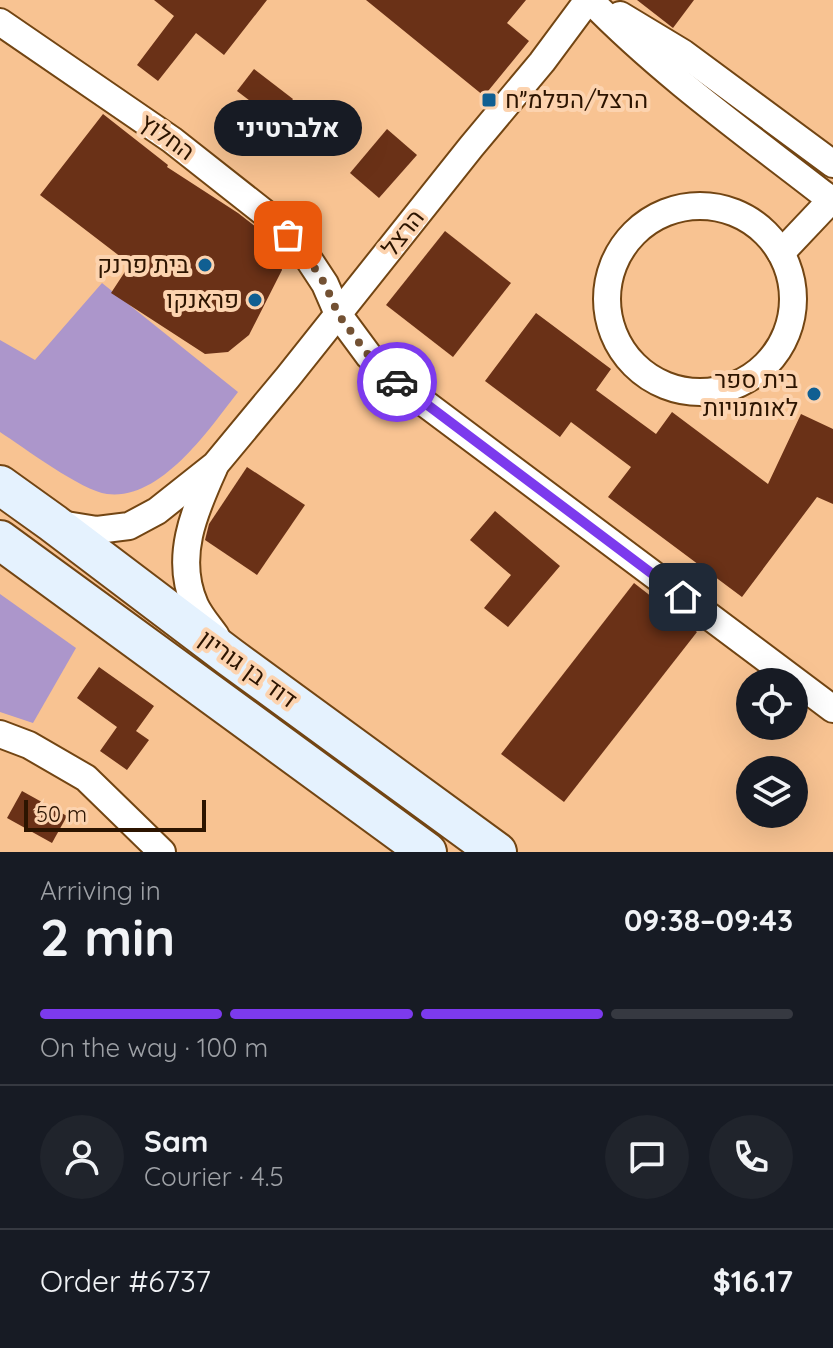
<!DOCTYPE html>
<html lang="en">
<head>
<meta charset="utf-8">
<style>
  body { margin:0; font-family:Quicksand,Heebo,sans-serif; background:#20242c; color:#f1f3f6; height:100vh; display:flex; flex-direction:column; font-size:30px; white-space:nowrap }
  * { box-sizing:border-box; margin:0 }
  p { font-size:26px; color:#9ea1a6 }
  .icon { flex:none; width:44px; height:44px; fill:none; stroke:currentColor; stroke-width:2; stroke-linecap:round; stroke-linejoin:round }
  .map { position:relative; height:852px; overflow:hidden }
  .details { display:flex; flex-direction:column; background:#171b24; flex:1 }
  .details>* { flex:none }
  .controls { position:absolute; left:736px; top:668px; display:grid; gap:16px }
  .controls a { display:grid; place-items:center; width:72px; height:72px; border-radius:50%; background:#171b24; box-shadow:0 8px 32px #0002; font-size:40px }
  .scale { position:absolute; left:24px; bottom:20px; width:182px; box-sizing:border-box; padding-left:8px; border:4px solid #2c1400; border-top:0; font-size:22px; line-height:28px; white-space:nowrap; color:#2c1400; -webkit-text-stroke:6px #fcd3af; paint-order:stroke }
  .pin { position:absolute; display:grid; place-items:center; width:68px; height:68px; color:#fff; margin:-34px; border-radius:16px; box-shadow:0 4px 12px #0006 }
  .courier { position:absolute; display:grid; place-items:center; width:80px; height:80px; margin:-40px; border:6px solid #7c3aed; border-radius:50%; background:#fff; color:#222; box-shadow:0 2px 10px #0007 }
  .bubble { position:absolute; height:56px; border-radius:28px; background:#171b24; box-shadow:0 8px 32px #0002; font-size:26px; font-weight:700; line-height:56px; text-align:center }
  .summary em { font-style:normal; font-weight:700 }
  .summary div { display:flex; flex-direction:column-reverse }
  .summary { display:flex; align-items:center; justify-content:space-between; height:136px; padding:0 40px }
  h1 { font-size:52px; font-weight:700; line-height:60px }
  .bar { display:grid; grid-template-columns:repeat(4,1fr); gap:12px 8px; align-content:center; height:96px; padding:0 40px }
  .bar i { height:10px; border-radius:6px; background:#363941 }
  .bar .selected { background:#7c3aed }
  .bar p { grid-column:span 4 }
  .line { display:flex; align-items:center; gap:20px; padding:0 40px; border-top:2px solid #363941 }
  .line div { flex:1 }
  .round { display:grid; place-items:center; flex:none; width:84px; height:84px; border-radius:42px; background:#20242c }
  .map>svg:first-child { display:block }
  .green { fill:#ac96cb }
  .building { fill:#6a3117 }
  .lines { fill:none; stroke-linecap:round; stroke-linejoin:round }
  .minor-casing { stroke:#724513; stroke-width:30 }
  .secondary-casing { stroke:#724513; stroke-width:42 }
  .minor { stroke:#fff; stroke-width:26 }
  .secondary { stroke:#e5f2fe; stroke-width:38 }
  .done { stroke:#735133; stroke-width:8; stroke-dasharray:0 14.4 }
  .route { stroke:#7c3aed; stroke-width:10 }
  .poi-dot { fill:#105f92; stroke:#fcd3af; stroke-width:3 }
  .labels { text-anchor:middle; stroke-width:8; stroke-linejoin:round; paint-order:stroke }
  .poi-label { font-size:24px; fill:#2c1400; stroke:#fcd3af; text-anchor:end }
  .street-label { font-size:24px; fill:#2c1400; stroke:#fcd3af }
</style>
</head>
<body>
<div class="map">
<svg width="833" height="852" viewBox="0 0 833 852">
  <rect width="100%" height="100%" fill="#f8c392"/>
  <g class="green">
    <path d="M102,283L238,392C209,429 161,501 107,494C82,491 23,447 0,432V340L35,360Z"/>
    <polygon points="0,594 76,648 33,723 0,712"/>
  </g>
  <g class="building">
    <polygon points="154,0 267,0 224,55 196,33 158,81 137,65 174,16"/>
    <polygon points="366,0 526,0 507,23 529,41 484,96"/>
    <polygon points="637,0 694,0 673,28"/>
    <polygon points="254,69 293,99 276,121 237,91"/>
    <polygon points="103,114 168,165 167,167 238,213 260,230 277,247 282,270 249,335 228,352 205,354 111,293 130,264 40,195"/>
    <polygon points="387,129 417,155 379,198 350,173"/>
    <polygon points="445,231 511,283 453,357 386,305"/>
    <polygon points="536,313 611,369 596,390 656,434 672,412 768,484 801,414 833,429 833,504 817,497 742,597 608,497 631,467 571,422 560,437 485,381"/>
    <polygon points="247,467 305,505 257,575 205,540 209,524"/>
    <polygon points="495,511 560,566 508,627 484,608 511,575 470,540"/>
    <polygon points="634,583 697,632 564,802 501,754"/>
    <polygon points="99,667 154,706 136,731 149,740 127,770 100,751 117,727 77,698"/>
    <polygon points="22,791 67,816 52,843 7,818"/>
  </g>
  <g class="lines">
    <defs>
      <g id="minor">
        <path d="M590,0C663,75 749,136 831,200"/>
        <polyline points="620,15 683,53 833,164"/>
        <polyline points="0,22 172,140 271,218 304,252 325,284 338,314 369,356 395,381 833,709"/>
        <circle cx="700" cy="299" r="93"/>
        <polyline points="781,253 833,198"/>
        <path d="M214,468C194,512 174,558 195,605C200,616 209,626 216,636"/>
        <polyline points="60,524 97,530 129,526 157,511 215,465 288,377 471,147 542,62 588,0"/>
        <polyline points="0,734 29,745 86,778 162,852"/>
      </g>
      <g id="secondary">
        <polyline points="0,485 53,523 230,657 497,852"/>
        <polyline points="0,540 427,852"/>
      </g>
    </defs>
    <use href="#minor" class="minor-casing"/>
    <use href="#secondary" class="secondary-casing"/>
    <use href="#minor" class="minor"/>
    <use href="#secondary" class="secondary"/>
  </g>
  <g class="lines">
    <polyline class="done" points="288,235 304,252 325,284 338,314 369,356 397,382"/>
    <polyline class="route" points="397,382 683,597"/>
  </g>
  <g class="poi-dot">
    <rect x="481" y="92" width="16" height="16" rx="4"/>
    <circle cx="205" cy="265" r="8"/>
    <circle cx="255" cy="300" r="8"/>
    <circle cx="814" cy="394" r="8"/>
  </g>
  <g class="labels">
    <g class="poi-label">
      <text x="505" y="108" text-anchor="start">הרצל/הפלמ״ח</text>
      <text x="189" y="273">בית פרנק</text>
      <text x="239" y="308">פראנקו</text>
      <text x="798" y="388">בית ספר<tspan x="798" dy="28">לאומנויות</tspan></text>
    </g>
    <g class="street-label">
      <text transform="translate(167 137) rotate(36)" y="8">החלוץ</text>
      <text transform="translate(403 233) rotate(-52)" y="8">הרצל</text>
      <text transform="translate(248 669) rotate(36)" y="8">דוד בן גוריון</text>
    </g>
  </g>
</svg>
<div class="controls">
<a><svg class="icon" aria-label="locate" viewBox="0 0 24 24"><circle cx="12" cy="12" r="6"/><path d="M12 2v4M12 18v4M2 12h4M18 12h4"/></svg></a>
<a><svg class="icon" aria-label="layers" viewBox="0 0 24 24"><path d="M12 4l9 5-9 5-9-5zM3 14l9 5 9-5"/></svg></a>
</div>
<div class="scale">50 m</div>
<div class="pin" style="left:288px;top:235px;background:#ea580c"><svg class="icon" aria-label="bag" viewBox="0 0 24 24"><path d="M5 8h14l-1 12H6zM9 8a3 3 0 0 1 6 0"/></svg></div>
<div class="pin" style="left:683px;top:597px;background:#1f2937"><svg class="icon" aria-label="home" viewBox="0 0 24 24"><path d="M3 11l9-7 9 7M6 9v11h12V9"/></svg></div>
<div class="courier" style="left:397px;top:382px"><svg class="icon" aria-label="car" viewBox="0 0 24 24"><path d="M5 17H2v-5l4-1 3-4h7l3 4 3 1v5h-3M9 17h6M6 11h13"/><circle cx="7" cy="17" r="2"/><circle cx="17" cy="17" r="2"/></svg></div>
<div class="bubble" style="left:214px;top:100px;width:148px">אלברטיני</div>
</div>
<section class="details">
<div class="summary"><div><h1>2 min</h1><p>Arriving in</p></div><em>09:38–09:43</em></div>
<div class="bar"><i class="selected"></i><i class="selected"></i><i class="selected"></i><i></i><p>On the way · 100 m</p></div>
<div class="line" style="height:144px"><a class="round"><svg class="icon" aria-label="person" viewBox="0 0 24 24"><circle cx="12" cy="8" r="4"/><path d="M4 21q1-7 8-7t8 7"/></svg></a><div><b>Sam</b><p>Courier · 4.5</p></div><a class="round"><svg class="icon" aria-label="chat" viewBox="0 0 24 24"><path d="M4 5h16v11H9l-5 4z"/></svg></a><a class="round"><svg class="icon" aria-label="phone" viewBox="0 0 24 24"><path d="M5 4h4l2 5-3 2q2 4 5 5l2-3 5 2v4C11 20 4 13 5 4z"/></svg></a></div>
<div class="line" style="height:104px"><div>Order #6737</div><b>$16.17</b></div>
</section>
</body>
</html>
